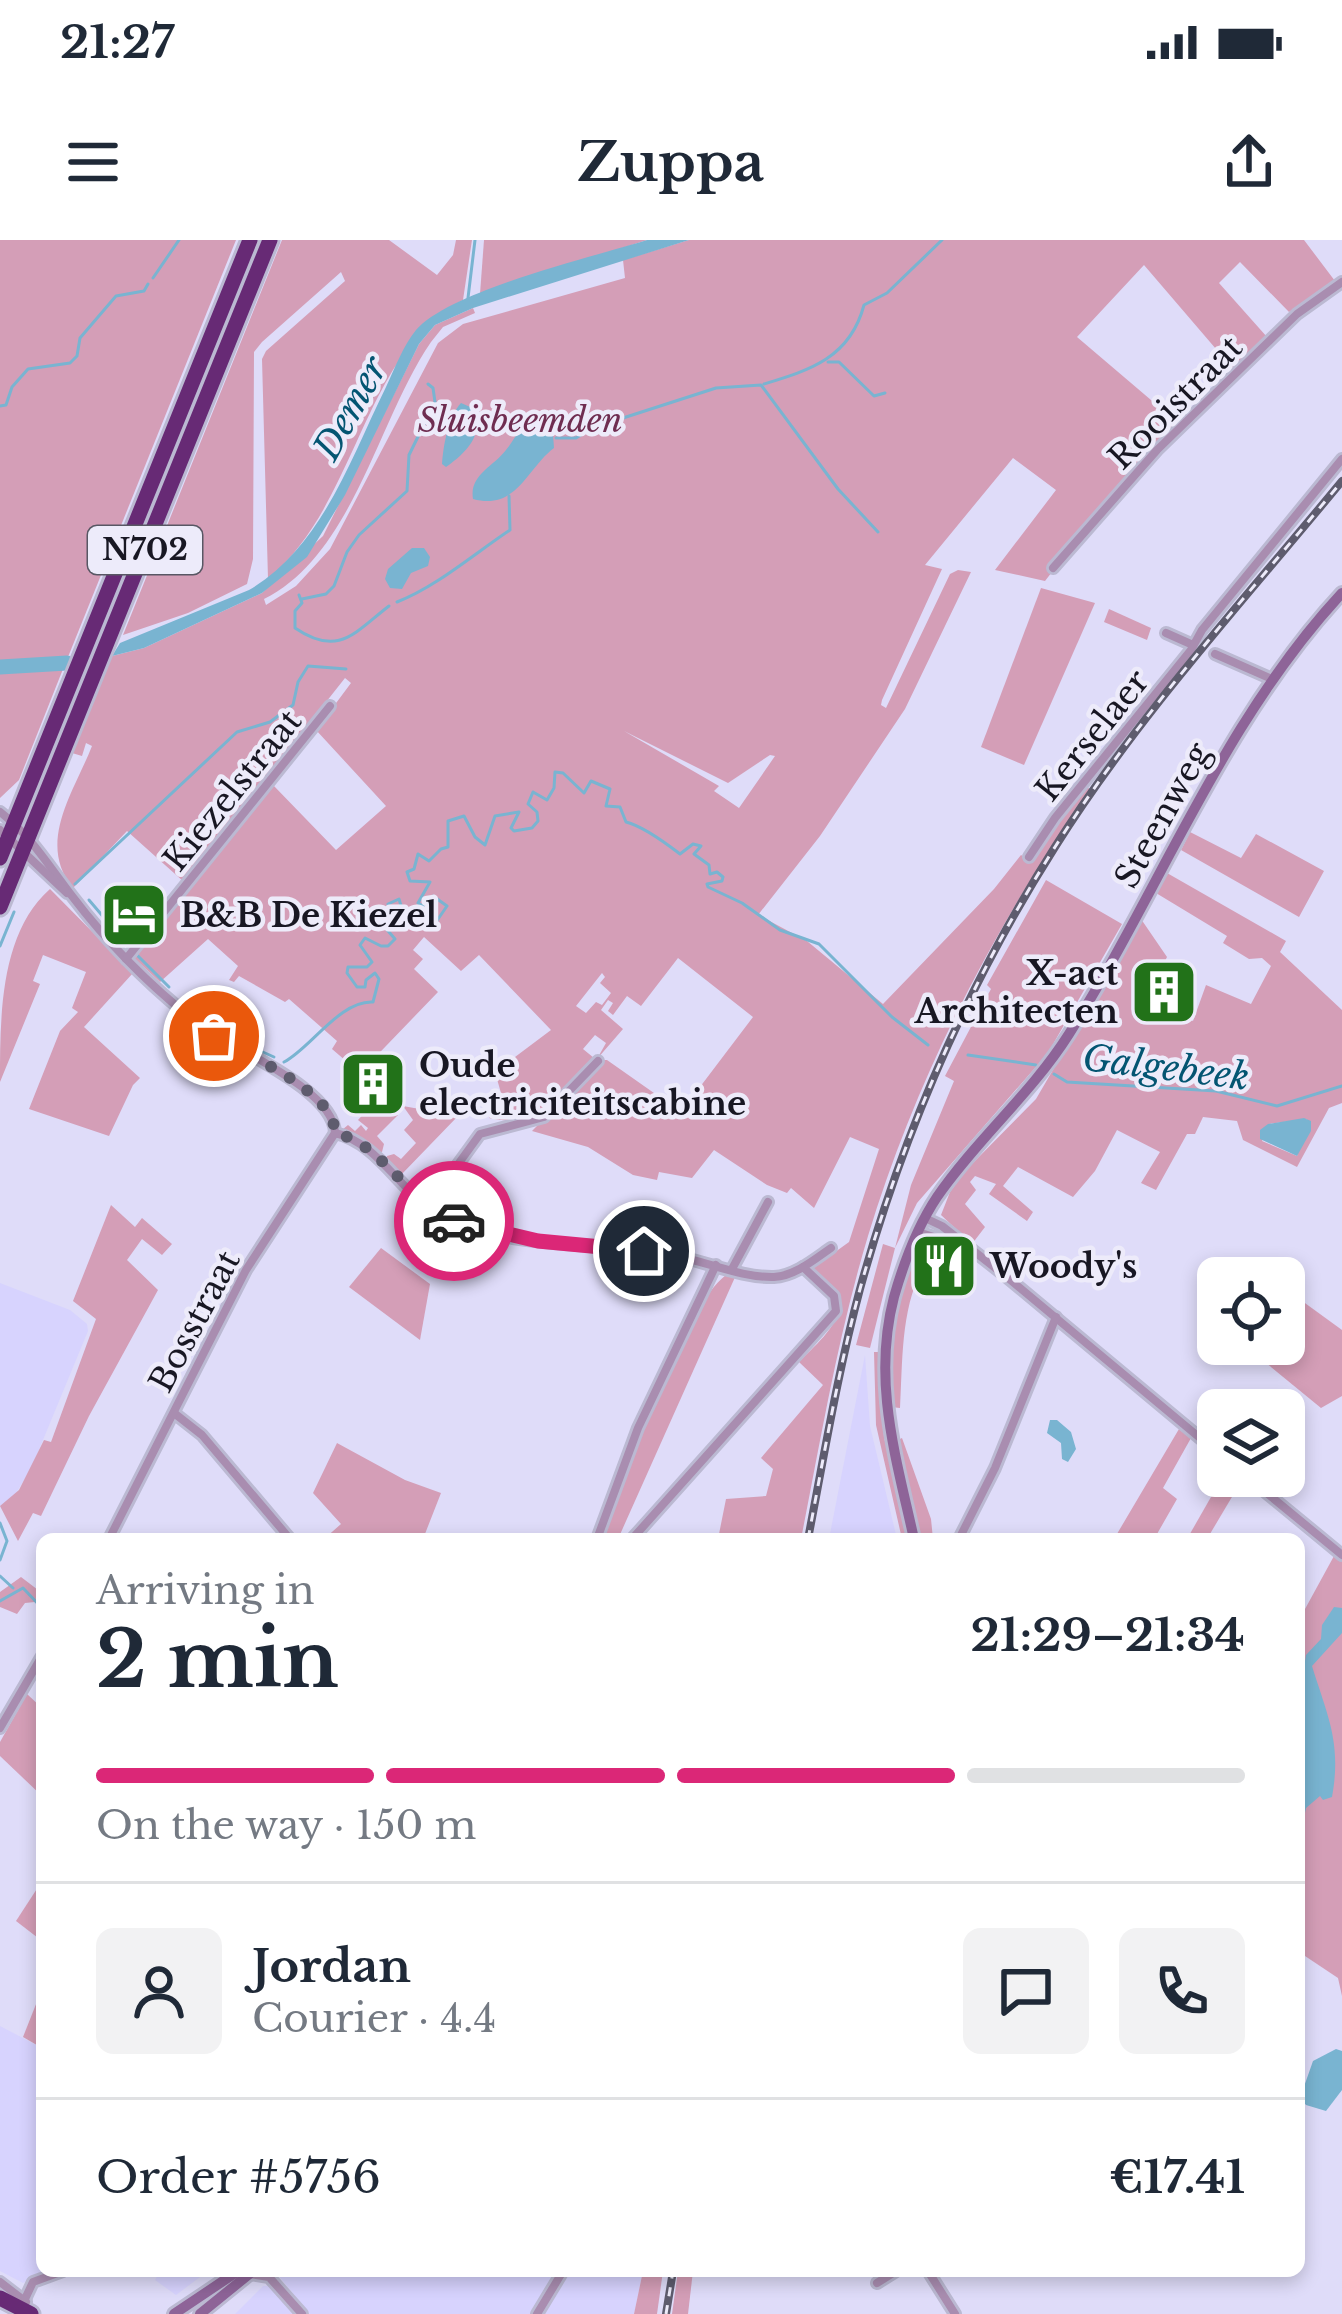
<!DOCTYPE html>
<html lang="en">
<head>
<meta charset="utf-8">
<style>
  body { margin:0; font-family:"Libre Baskerville",serif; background:#f2f2f3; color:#1f2937; height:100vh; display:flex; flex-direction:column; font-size:45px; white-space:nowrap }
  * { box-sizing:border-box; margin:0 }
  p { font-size:39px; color:#747a83 }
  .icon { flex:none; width:66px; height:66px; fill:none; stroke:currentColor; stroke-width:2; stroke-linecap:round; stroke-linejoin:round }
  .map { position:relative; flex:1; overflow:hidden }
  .details { position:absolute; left:36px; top:1293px; width:1269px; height:744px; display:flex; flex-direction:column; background:#fff; border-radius:18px; box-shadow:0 6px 18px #0003 }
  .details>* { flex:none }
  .tools { position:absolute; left:1197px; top:1017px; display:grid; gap:24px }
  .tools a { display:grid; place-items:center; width:108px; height:108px; border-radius:18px; background:#fff; box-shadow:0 6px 18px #0003; font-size:60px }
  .pin { position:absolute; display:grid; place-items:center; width:102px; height:102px; color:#fff; margin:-51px; border:6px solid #fff; border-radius:50%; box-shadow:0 3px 12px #0007 }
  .courier { position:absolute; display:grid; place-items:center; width:120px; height:120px; margin:-60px; border:9px solid #db2777; border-radius:50%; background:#fff; color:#222; box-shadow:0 3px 15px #0007 }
  .headline em { font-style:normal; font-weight:800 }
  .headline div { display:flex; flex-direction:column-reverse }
  .headline { display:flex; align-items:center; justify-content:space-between; height:204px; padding:0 60px }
  h1 { font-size:78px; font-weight:800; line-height:90px }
  .bar { display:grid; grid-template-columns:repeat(4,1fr); gap:18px 12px; align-content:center; height:144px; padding:0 60px }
  .bar i { height:15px; border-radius:9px; background:#e0e1e3 }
  .bar .active { background:#db2777 }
  .bar p { grid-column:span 4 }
  .line { display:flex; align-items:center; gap:30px; padding:0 60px; border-top:3px solid #e0e1e3 }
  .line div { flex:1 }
  .round { display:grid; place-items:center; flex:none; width:126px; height:126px; border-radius:18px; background:#f2f2f3 }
  .status { display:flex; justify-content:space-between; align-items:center; height:84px; padding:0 60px; background:#fff; direction:ltr }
  .status svg { height:33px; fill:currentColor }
  header { display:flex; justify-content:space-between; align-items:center; height:156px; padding:0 60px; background:#fff; font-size:54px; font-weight:800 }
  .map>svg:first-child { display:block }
  .built { fill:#d7d3fe }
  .green { fill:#d49eb7; fill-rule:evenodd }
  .water { fill:#79b4d1 }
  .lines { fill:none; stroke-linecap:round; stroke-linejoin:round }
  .stream { stroke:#79b4d1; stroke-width:3 }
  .river { stroke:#79b4d1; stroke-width:15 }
  .street-casing { stroke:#bbb9d2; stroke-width:14 }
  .secondary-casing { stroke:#bbb9d2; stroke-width:16 }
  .highway-casing { stroke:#bbb9d2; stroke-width:21 }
  .street { stroke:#a98db0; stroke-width:8 }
  .secondary { stroke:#8e6498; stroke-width:10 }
  .highway { stroke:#672a75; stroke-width:15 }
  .rail-casing { stroke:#5e5c6e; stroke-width:8 }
  .rail { stroke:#edebfa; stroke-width:3; stroke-dasharray:9; stroke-linecap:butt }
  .done { stroke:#5e5c6e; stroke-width:12; stroke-dasharray:0 21.6 }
  .route { stroke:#db2777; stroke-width:15 }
  .labels { text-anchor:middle; stroke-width:9; stroke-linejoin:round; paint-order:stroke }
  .shield { fill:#edebfa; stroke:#585764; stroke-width:3 }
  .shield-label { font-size:30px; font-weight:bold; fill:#181723 }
  .street-label { font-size:33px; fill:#181723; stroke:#edebfa }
  .park-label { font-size:33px; font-style:italic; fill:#6f2d51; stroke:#edebfa }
  .poi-label { font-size:33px; font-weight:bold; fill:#181723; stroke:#edebfa; text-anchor:start }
  .water-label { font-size:36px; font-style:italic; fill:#045572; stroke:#edebfa }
</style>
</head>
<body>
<div class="status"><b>21:27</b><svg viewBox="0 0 49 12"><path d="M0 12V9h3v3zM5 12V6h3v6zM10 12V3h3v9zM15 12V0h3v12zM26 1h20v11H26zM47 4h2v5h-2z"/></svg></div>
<header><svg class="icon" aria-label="menu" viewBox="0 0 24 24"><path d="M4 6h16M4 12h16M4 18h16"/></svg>Zuppa<svg class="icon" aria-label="share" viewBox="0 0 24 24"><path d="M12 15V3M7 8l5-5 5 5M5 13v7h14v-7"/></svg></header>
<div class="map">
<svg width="1342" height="2074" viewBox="0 0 1342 2074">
  <rect width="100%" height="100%" fill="#dfdcf9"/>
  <g class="built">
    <polygon points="0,1043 70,1070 87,1084 88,1091 31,1229 14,1256 0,1266"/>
    <polygon points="865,1115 870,1186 897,1299 829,1299"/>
    <polygon points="0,1786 42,1808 42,2031 48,2031 23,2043 0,2031"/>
    <polygon points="160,2031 208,2031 176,2055 155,2040"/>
    <polygon points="281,2031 557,2031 530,2074 310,2074 277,2034"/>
    <polygon points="567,2031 643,2031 634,2074 542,2074"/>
    <polygon points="263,2046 269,2046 296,2074 235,2074"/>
  </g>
  <g class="green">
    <polygon points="0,0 236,0 68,417 0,422"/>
    <path d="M282,0H389L437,35L453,15L456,0H472L463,60C362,113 359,263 268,339L262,119L266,111L345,41L341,32L262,102L254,112L253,319L247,344L188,373L123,395Z"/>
    <polygon points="484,0 647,0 480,54"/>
    <path d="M689,0H1304L1335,41L1289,72L1240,22L1219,43L1267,97L1234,130L1144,25L1077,97L1178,183L1093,279L1045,341L995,330L1056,250L1013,218L925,325L942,329L882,460L881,465L886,468L950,334L958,330L971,332L905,469L820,596L758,675L807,701L883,764L994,649L1021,615L1029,620L1085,546L1090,549C994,687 917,835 868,996C838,1095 821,1198 801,1299H718L726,1259L766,1256L773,1229L761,1218L823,1145L799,1122C813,1107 847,1080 838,1057C833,1046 819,1038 813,1028L849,1002L879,909L850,897L814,968L791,948L787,953L767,945L714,910L692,938L659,932L657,940L633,935L588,907L532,891L602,820H607L681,872L753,777L678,718L641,766L627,756L613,775L608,771L613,763L608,760L601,770L623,789L597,819L606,803L595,795L583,809L594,818C561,853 542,890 489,878L503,860L495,832L551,790L479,715L461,731L424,697L413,710L423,719L414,729L438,752L360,833L332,809L337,801L289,759L285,762L239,736L234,742L229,740L238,726L208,699L160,742L133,717L273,545L336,610L386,566L316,490L351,443L345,438L184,642L127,591L73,648C36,603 74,552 92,506L86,503L82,516L72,513L112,416L144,408L262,353L323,296L419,104L435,85L473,68L475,73L443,87L431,102C378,179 353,315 264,359L266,365L296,346L330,309L438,103L463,84L625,38L623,20ZM624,491L728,543L770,515L775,516L739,568L714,551L719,546ZM602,733L605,737L600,743L611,753L602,765L596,762L586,773L576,766Z"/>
    <polygon points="1041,348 1095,363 1024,525 981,507"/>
    <polygon points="1109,369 1151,388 1147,400 1104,382"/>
    <polygon points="63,429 19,540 0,558 0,434"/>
    <polygon points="1190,592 1241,618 1256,594 1324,631 1299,677 1181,610"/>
    <path d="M1167,633L1286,701L1280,712L1342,770V863L1329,868L1297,927L1243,900L1237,881L1203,877L1195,894H1187L1156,950L1141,943L1160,912L1117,890L1095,931L1073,957L1018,927L1003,946L1033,972L1027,981L989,954L996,944L975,936L970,942L976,950L965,964L985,987L972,1004L941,975L950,952L965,931L1036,859L1141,679L1167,717L1158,735L1140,728L1133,750L1193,781L1206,745L1251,764L1271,726L1262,718L1249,719L1223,703L1227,696L1156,653ZM1307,879L1297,916L1262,901L1269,884Z"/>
    <polygon points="1046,640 1122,684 1048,813 917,963 895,1008 870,1108 856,1105 883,1004 895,1008 911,945 954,841 945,836 991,749 987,745"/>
    <path d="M50,649L133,733L84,787L140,838L133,845L109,896L29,869L60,791L78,772L72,768L86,732L43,715L33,741L40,744L0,842C0,776 0,693 50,649Z"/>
    <polygon points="379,857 398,875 377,896 384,904 382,912 375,911 358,895 342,890 348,885 355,891 361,885 366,891 368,888 358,880"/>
    <polygon points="403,866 458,876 400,936 398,930 387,923 387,916 394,914 401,919 416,903 404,890 413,880"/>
    <polygon points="111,965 135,987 142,978 172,1004 162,1015 142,999 127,1020 158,1050 89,1176 41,1276 33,1273 18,1301 0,1266 19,1250 44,1200 51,1202 96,1079 73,1061"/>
    <polygon points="381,1008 430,1044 420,1100 349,1047"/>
    <path d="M927,1014L930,1017C900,1058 903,1119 900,1168L891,1167C890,1136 892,1049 912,1026C916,1021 923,1019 927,1014Z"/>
    <path d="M726,1035H736L618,1299H600C623,1239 680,1071 726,1035Z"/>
    <polygon points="1287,1050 1342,1090 1342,1156 1321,1168 1243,1104 1284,1104"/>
    <polygon points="874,1112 878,1112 884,1197 908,1299 902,1299 876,1185"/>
    <polygon points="1179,1189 1191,1198 1163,1248 1177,1259 1157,1294 1164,1299 1114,1299"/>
    <polygon points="902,1198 931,1279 933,1299 919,1299 901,1225 903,1216 898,1200"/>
    <polygon points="337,1203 405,1240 441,1253 423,1299 324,1299 341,1284 313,1253"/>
    <polygon points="1223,1236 1242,1240 1207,1299 1187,1299"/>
    <polygon points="1334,1316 1342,1321 1342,1756 1338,1738 1299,1712 1299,1380"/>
    <polygon points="21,1337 42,1353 35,1362 25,1363 17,1374 0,1367 0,1352"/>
    <polygon points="27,1454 42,1468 42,1556 0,1516 0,1502"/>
    <polygon points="42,1641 42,1701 16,1681"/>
    <polygon points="42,1749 42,1808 23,1797"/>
    <polygon points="643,2031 663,2031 657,2074 634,2074"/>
    <polygon points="678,2031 693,2031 688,2074 672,2074"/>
  </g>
  <g class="water">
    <path d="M647,0H689L473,68L435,85L419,104L345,255L307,317L262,353L144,408L112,416L120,403L249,350C322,307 350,220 386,147C395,128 403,106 416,90C451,50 593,17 647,0Z"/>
    <path d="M461,163L477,170C482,196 467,212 446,227L442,224C443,205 449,176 461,163Z"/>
    <path d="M543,177L552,180L554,208C527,228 517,271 473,259C469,235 493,227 506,210C519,194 521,180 543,177Z"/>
    <polygon points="412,308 424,308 430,317 428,326 411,333 402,349 390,348 385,339 388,329"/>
    <polygon points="1304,878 1311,881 1311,891 1297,916 1260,899 1260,890 1268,884"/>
    <polygon points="1050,1180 1057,1180 1071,1192 1076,1209 1068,1222 1062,1219 1061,1203 1047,1193"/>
    <path d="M1334,1367L1342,1368V1393L1312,1426C1327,1475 1342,1502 1332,1557L1323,1560L1320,1556L1306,1568L1299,1603V1458L1306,1415L1321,1399L1322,1385Z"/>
    <polygon points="1336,1809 1342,1811 1342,1850 1326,1871 1306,1865 1300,1858 1313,1821"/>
  </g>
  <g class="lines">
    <g class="stream">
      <polyline points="153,38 179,0"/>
      <polyline points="468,58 475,0"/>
      <polyline points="828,122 839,122 874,156 885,153"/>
      <path d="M764,144C810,130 850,118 864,65L887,53L942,0"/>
      <polyline points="0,166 6,165 12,147 28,129 70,123 77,116 80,98 116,56 144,51 148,44"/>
      <polyline points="556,198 576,198 592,188 716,148 761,145 838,249 878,292"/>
      <path d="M299,355L302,363L295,371V388C339,418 355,392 389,366"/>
      <polyline points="302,359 326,354 334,346 347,312 359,295 407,251 409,215 435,162 433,148 428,144"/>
      <path d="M397,362C436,347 474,314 510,290L509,256"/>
      <polyline points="75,644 237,492 270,482 293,465 298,442 308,426 346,429"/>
      <polyline points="89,660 129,707"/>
      <polyline points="0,706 14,672"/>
      <polyline points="137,715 169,747"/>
      <polyline points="189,767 217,787"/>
      <polyline points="225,793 245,804"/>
      <polyline points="256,809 274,817"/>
      <polyline points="968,815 1036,825"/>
      <path d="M284,822C310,809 340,760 373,762L379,739L375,733L366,740L365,747H357L347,733L348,727H367L372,722L360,705L365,698L381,706H388L395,699L383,685L392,678L388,664L399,659L402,669H411L420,681L436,682L447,666L433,656L423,666L418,663L430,642L410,641L407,632L414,629L418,614L429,621L441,609L448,607V581L464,576L475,597L485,605L495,576L519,572L511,588L514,591L532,588L538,581L537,572L528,564L533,552L547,560L554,548L555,532L563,533L584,553L591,541L610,549L606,566L620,567L626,582C642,586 667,604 680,614L693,604L701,606L694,614L709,625L710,634L717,632L723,637L722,641L707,644L708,647L742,663L780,690L819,704L892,777L928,805"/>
      <polyline points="1054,834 1067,842 1216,851 1277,866 1342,846"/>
      <polyline points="0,1283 7,1301 0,1320"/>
      <polyline points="0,1336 13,1348"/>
      <polyline points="0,1361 23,1348 42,1368"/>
    </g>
    <polyline class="river" points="0,427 67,423"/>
    <defs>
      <g id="street">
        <polyline points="1053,328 1157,210 1297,74 1342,42"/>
        <polyline points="1166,393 1193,405"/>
        <polyline points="1215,414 1272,439"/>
        <path d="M0,572C31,596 48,625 72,656C107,702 149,745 195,781C228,807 334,848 335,893"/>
        <polyline points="0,590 67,653"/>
        <polyline points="1029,617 1055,578 1191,410 1202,390 1342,219"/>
        <polyline points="126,719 330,466"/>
        <path d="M335,893C380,903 401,955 442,976C513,1012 600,1000 676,1016C707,1022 743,1038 774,1037C795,1036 815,1019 831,1008"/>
        <polyline points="427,967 480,894 544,877 598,821"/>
        <polyline points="925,978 942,986 1008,1038 1218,1213"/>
        <polyline points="918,992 962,1006"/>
        <polyline points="732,1029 768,962"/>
        <polyline points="174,1173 202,1195 290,1299"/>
        <polyline points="1246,1236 1342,1315"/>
        <polyline points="109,1299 246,1030 335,893"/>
        <polyline points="597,1299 638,1188 716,1025"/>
        <polyline points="632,1299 836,1071 834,1056 803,1027"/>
        <polyline points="959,1299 995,1228 1056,1077"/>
        <polyline points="0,1488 42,1416"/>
        <polyline points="928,2031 955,2074"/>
        <polyline points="250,2034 269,2037 302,2074"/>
        <polyline points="0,2042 26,2062"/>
        <polyline points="877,2043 896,2031"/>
        <polyline points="25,2059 33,2042 63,2031"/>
        <polyline points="537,2074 563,2031"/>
      </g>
      <g id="secondary">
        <path d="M914,1299C896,1217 872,1141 894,1057C904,1022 917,987 937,957C977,899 1031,854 1069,794C1161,648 1223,481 1342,353"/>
        <polyline points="174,2074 238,2031"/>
        <polyline points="200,2074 253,2031"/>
      </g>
      <g id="highway">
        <polyline points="0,618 250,0"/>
        <polyline points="0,667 270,0"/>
        <polyline points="0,2058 31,2074"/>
      </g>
    </defs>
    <use href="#street" class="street-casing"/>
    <use href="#secondary" class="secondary-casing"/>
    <use href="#highway" class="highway-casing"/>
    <use href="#street" class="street"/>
    <use href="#secondary" class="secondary"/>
    <use href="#highway" class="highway"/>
    <defs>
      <g id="rail">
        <path d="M808,1299C824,1216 838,1131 860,1049C903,893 968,744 1055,607C1137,477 1244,360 1342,241"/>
        <polyline points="666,2074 673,2031"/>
      </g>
    </defs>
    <use href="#rail" class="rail-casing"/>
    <use href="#rail" class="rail"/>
  </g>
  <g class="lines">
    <path class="done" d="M214,796C247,816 334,850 335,893C383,904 408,962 454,981"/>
    <polyline class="route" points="454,981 538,1001 644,1011"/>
  </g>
  <defs>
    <symbol id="hotel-square" viewBox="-11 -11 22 22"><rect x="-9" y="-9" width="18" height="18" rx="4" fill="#227219" stroke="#edebfa"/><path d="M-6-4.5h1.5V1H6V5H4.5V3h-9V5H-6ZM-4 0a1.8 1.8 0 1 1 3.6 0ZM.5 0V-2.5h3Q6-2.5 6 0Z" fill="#fff"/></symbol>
    <symbol id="building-square" viewBox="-11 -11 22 22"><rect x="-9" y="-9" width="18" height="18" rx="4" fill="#227219" stroke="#edebfa"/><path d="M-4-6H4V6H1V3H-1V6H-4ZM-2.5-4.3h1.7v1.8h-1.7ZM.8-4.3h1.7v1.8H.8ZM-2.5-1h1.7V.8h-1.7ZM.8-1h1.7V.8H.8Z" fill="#fff"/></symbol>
    <symbol id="restaurant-square" viewBox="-11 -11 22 22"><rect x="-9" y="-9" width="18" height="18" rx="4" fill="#227219" stroke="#edebfa"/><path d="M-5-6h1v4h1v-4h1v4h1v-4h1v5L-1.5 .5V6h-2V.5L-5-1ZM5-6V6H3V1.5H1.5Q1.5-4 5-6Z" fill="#fff"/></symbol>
  </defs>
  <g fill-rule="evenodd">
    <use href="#hotel-square" x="96" y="637" width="76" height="76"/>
    <use href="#building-square" x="1126" y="714" width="76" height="76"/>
    <use href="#building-square" x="335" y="806" width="76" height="76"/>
    <use href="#restaurant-square" x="906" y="988" width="76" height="76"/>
  </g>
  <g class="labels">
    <rect class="shield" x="88" y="286" width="114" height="48" rx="9"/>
    <g class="shield-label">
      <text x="145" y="320">N702</text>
    </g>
    <g class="street-label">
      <text transform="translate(1175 162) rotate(-45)" y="12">Rooistraat</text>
      <text transform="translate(1092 495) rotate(-51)" y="12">Kerselaer</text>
      <text transform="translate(232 550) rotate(-51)" y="12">Kiezelstraat</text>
      <text transform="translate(1162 575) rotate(-61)" y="12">Steenweg</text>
      <text transform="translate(194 1081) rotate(-62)" y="12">Bosstraat</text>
    </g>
    <g class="park-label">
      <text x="520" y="192">Sluisbeemden</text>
    </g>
    <g class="poi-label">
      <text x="180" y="687">B&amp;B De Kiezel</text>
      <text x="1118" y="745" text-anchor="end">X-act<tspan x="1118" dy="38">Architecten</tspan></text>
      <text x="419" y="837">Oude<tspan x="419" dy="38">electriciteitscabine</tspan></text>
      <text x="990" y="1038">Woody's</text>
    </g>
    <g class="water-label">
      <text transform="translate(350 168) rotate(-61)" y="13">Demer</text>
      <text transform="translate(1166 827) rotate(7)" y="13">Galgebeek</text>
    </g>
  </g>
</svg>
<div class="tools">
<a><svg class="icon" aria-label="locate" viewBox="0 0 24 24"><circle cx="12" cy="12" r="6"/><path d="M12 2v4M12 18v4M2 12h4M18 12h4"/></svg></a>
<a><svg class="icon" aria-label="layers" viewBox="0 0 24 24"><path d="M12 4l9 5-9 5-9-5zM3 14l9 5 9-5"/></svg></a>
</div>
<div class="pin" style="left:214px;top:796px;background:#ea580c"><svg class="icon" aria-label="bag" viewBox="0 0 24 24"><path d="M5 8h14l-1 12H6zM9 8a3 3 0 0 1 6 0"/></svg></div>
<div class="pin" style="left:644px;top:1011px;background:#1f2937"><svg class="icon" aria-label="home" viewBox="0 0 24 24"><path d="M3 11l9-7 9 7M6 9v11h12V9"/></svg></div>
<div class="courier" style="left:454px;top:981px"><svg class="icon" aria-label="car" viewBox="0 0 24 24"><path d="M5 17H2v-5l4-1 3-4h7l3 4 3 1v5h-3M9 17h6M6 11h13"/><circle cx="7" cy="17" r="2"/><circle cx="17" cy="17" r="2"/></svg></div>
<section class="details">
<div class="headline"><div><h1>2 min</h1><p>Arriving in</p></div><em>21:29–21:34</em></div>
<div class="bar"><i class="active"></i><i class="active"></i><i class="active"></i><i></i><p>On the way · 150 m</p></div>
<div class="line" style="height:216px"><a class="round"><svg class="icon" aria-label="person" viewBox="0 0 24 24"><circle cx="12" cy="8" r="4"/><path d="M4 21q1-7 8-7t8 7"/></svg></a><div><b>Jordan</b><p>Courier · 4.4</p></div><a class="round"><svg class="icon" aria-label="chat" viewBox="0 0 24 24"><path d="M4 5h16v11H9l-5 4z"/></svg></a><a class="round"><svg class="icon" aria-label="phone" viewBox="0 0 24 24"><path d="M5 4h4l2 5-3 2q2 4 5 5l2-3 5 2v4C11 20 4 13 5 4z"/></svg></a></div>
<div class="line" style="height:156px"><div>Order #5756</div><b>€17.41</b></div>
</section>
</div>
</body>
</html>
